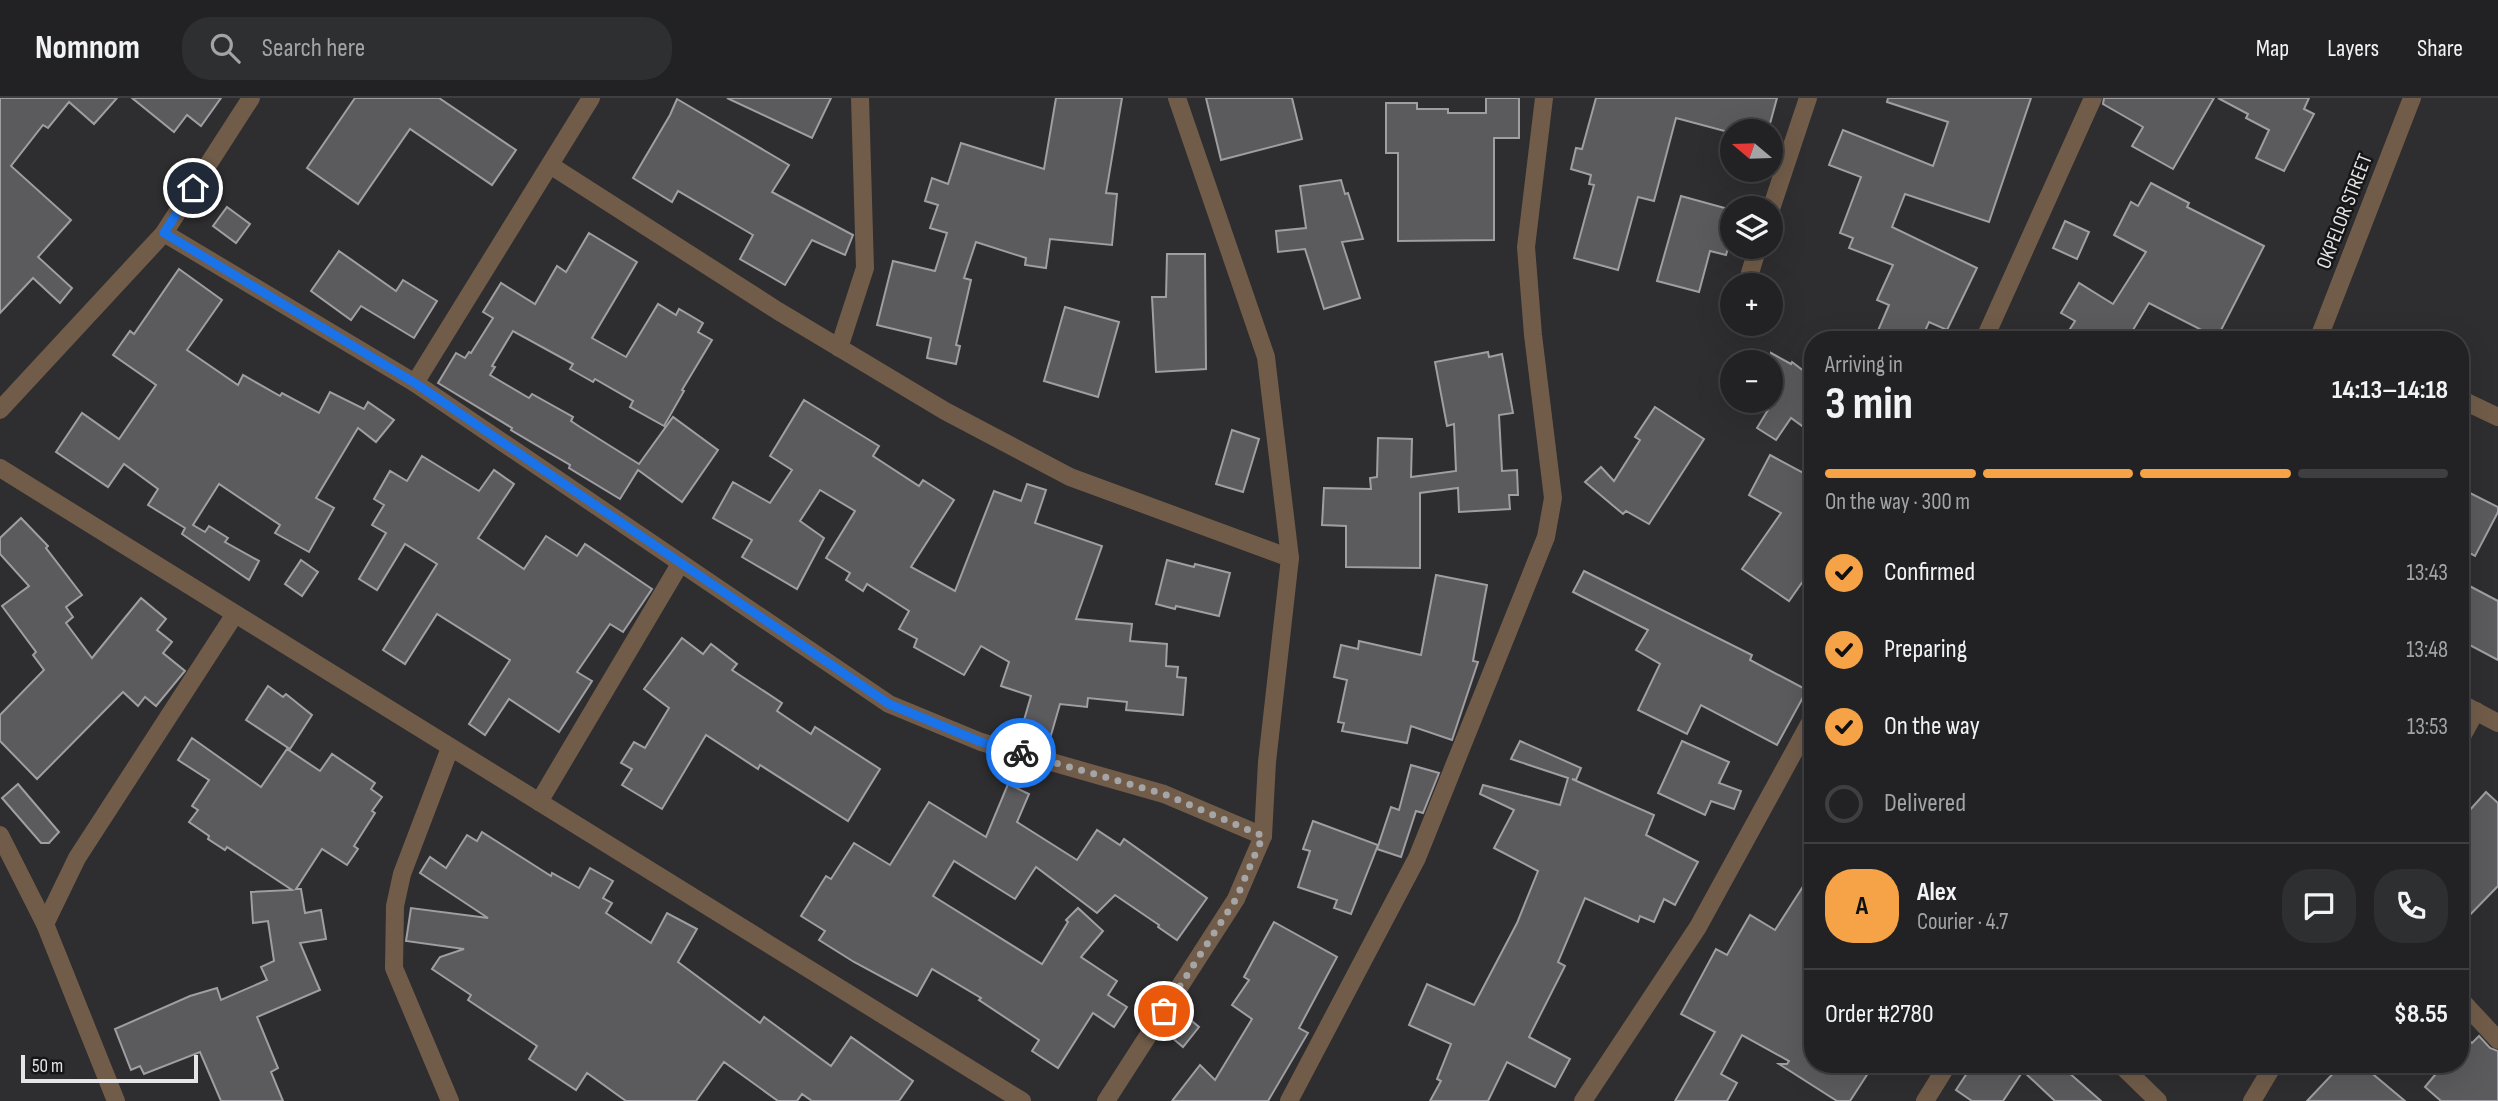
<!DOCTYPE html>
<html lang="en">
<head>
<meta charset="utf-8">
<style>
  body { margin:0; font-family:"Sofia Sans Condensed",sans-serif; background:#2e2f31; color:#f1f3f6; height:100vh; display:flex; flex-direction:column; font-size:26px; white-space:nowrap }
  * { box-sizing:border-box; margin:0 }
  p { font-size:23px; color:#a2a4a6 }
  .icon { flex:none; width:38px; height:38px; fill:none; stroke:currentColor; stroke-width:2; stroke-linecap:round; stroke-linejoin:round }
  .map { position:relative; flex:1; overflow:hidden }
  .side { position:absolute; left:1804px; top:233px; width:665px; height:742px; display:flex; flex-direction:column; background:#222224; border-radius:28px; box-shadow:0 7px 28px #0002,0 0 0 2px #3f3f41 }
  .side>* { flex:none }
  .needle { width:46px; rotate:289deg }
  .tools { position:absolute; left:1720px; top:21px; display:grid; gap:14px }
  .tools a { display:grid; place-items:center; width:63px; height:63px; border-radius:50%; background:#222224; box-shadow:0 7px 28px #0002,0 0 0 2px #3f3f41; font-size:35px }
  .scale { position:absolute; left:21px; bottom:18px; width:177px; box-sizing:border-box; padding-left:7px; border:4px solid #e5e4e6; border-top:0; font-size:19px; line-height:24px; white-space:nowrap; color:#e5e4e6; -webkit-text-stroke:5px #161617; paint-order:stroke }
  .pin { position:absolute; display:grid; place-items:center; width:60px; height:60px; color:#fff; margin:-30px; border:4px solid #fff; border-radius:50%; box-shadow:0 2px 7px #0007 }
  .courier { position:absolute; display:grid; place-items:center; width:70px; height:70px; margin:-35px; border:5px solid #1a73e8; border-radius:50%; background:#fff; color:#222; box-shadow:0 2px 9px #0007 }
  .summary em { font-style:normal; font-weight:700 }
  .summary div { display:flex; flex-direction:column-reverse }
  .summary { display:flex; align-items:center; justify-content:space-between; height:119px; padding:0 21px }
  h1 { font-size:46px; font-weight:700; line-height:52px }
  .bar { display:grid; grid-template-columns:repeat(4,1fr); gap:10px 7px; align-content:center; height:84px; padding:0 21px }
  .bar i { height:9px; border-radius:5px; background:#3f3f41 }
  .bar .on { background:#f5a346 }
  .bar p { grid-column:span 4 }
  .line { display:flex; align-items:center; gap:18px; padding:0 21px; border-top:2px solid #3f3f41 }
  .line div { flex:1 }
  .round { display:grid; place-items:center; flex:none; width:74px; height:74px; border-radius:28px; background:#2e2f31 }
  ol { padding:0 21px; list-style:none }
  li { display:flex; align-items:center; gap:21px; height:77px }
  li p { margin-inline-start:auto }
  li .icon { padding:7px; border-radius:50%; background:#f5a346; color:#111; stroke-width:4 }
  li:last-child { color:#a2a4a6 }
  li i { width:38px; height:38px; border:4px solid #3f3f41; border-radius:50% }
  header { display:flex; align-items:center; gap:42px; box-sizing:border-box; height:98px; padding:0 35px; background:#222224; border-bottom:2px solid #3f3f41 }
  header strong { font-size:33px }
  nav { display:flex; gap:38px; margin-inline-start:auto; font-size:24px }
  .search { width:490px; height:63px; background:#2e2f31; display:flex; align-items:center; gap:18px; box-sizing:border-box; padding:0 24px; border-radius:28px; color:#a2a4a6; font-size:26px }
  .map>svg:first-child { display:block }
  .building { fill:#5b5a5d; stroke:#9f9ea2; stroke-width:2 }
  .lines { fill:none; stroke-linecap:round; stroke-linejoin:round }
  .street { stroke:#715c49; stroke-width:18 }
  .done { stroke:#a5a4a6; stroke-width:7; stroke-dasharray:0 12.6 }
  .route { stroke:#1a73e8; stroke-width:9 }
  .labels { text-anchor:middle; stroke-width:5; stroke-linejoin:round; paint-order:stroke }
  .street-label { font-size:21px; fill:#e5e4e6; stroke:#161617 }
</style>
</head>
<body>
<header>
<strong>Nomnom</strong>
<div class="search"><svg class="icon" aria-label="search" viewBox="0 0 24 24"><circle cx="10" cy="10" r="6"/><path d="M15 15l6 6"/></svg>Search here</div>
<nav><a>Map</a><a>Layers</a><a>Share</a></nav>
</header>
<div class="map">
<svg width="2498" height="1003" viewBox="0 0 2498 1003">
  <rect width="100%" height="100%" fill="#2e2d30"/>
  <g class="building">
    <polygon points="0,0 117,0 94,26 69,4 48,30 43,27 11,68 71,122 38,159 72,190 60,205 33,180 0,215"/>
    <polygon points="132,0 221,0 201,28 187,17 174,34"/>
    <polygon points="355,0 439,0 516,52 492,87 410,31 358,106 307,70"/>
    <polygon points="727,0 831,0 812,40"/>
    <polygon points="1056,0 1122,0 1106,95 1117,96 1112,147 1050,141 1046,170 1025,167 1026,160 976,144 964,180 971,182 956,247 960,248 956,266 927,260 931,240 877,227 893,163 935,173 947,135 930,130 938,107 925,103 932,80 948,86 961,45 1044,71"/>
    <polygon points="1206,0 1292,0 1302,41 1221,62"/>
    <polygon points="1486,0 1519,0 1519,40 1494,40 1494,142 1398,143 1398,55 1386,55 1386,5 1417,5 1417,11 1448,11 1448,15 1486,15"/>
    <polygon points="1596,0 1777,0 1768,33 1732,33 1732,35 1676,20 1654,103 1638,99 1618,172 1574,160 1594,87 1589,86 1591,77 1571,71 1576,50 1582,51"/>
    <polygon points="1888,0 2031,0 1989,124 1905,96 1892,129 1977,170 1947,232 1929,224 1921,242 1874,242 1889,207 1877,202 1893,167 1849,150 1853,140 1840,135 1861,79 1829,67 1843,32 1933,68 1948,24 1887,4"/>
    <polygon points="2104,0 2214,0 2173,71 2132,48 2143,29 2103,6"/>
    <polygon points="2218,0 2309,0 2304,11 2314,16 2284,73 2256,60 2269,32 2246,20 2248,16"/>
    <polygon points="677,1 789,67 772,94 853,137 845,157 812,142 785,187 740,161 753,137 678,93 672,104 633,80 670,17"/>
    <polygon points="1341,82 1345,96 1348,95 1363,141 1342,144 1360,200 1324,211 1305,151 1278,154 1276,133 1306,130 1300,88"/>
    <polygon points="2151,85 2189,105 2187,109 2264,148 2217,240 2149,205 2127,242 2063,242 2075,223 2061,215 2079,185 2113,206 2146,154 2114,137 2131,104 2138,108"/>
    <polygon points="1681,98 1732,112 1732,136 1726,157 1710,153 1699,194 1657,183"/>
    <polygon points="227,109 250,126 236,145 213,128"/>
    <polygon points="2065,123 2089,134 2077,161 2053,150"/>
    <polygon points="589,135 637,164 592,240 626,259 658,206 676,217 679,211 703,225 698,234 712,242 682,292 684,293 664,328 630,309 633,303 595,281 593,284 570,271 573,266 513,233 492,268 495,269 490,277 529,300 532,296 573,319 571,323 580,329 639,366 673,319 718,352 682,404 638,372 620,401 569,370 570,367 511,332 512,330 438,285 456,255 465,260 469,254 471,255 493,220 483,214 501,185 535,206 557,168 566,174"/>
    <polygon points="339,153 396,193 403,182 437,203 414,240 361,208 351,222 311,193"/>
    <polygon points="1167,156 1205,156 1206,271 1156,274 1152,199 1166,199"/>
    <polygon points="179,171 222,202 187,252 238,287 243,277 280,298 282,295 319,315 330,294 364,311 368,304 394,322 376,344 358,330 316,400 334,410 309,454 275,435 280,427 219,386 193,427 205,434 209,428 228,440 225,444 259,463 249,482 182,436 185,430 148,407 158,391 124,366 108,389 56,354 82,315 119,341 156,287 113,257 130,233 134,236"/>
    <polygon points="1065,209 1119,224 1098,299 1044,283"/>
    <polygon points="1488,254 1489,259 1502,256 1513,315 1499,317 1502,373 1517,372 1518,397 1509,397 1510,411 1459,414 1458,390 1420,395 1420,470 1346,469 1346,428 1322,427 1324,390 1371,391 1370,380 1377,379 1378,340 1412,341 1411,379 1456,373 1454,326 1447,328 1435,264"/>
    <polygon points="1771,255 1791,266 1792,264 1813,280 1813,319 1805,330 1791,320 1776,342 1757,330 1771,307"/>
    <polygon points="804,302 879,348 873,358 919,388 923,382 954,402 911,469 955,493 994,393 1021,403 1027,386 1046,392 1035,425 1102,448 1076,521 1132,526 1130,543 1167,546 1166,568 1178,569 1177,579 1186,580 1183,617 1126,612 1127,604 1088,600 1087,609 1060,606 1051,637 1022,629 1031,598 1001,588 1009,564 981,548 964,577 914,549 917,541 899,531 909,513 867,486 863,493 846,482 850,475 826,460 855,413 820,392 800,423 824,440 797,491 742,459 752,442 713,420 733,384 770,405 792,372 770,358"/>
    <polygon points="1655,309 1704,341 1649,426 1626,413 1623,416 1585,384 1601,369 1614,383 1640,342 1635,339"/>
    <polygon points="1232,332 1259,341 1243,394 1216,386"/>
    <polygon points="1770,357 1813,380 1813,469 1789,503 1742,471 1781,415 1749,397"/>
    <polygon points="422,358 479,393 494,372 514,386 478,440 524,471 546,438 577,458 585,446 652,491 623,534 610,526 577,574 592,583 559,634 509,601 485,637 469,626 510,562 437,516 405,566 383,552 437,466 405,446 377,492 359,481 386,435 372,427 384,407 374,401 390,373 407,383"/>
    <polygon points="2460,390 2498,409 2498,414 2475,458 2460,450"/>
    <polygon points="21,420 48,448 46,450 82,497 66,509 73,519 66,525 92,560 141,500 166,521 157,532 172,544 163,555 185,573 156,608 145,599 138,608 123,594 37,681 0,643 0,617 44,572 33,557 36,554 2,508 29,488 0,456 0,440"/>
    <polygon points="301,462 318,474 302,498 285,486"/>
    <polygon points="1167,462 1194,469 1195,466 1230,475 1219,518 1176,508 1175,511 1156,506"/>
    <polygon points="1584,473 1752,557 1750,562 1807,592 1777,647 1701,607 1687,636 1638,612 1660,566 1636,552 1648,532 1573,494"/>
    <polygon points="1436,477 1487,487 1473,563 1478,564 1452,642 1411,628 1407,645 1342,633 1344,625 1338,624 1347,582 1334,579 1341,547 1358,551 1359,543 1421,557"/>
    <polygon points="2460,483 2498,503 2498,562 2460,542"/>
    <polygon points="682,540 703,556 711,546 737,566 732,572 782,605 777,613 811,636 815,629 880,671 848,723 760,667 758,671 706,637 662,711 622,687 632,671 621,665 634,644 645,650 669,610 644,591"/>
    <polygon points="268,588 283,599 286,596 312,617 290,651 246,622"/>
    <polygon points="192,640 261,689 287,651 320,673 332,656 375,685 371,691 382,699 372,713 375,715 354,748 358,751 347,767 322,751 296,791 301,791 305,815 321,812 326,841 300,845 320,892 257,919 278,970 271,974 283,1003 221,1003 200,954 144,976 140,968 131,972 115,931 190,898 217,890 221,902 267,882 261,869 274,863 268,823 253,825 251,794 292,792 227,749 225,752 208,741 209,738 189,724 198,712 192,708 209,682 178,662"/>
    <polygon points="1520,643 1581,670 1576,682 1572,681 1654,717 1646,737 1698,764 1675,807 1664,801 1654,824 1640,818 1638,824 1585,800 1558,864 1565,868 1529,939 1570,961 1555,989 1507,964 1488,1003 1430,1003 1441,983 1437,981 1451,946 1409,927 1427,886 1474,907 1517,825 1538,773 1494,750 1514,712 1480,696 1483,687 1560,707 1568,680 1511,661"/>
    <polygon points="1682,643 1729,664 1719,685 1741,693 1734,711 1711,703 1705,717 1658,695"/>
    <polygon points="1411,667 1439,675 1423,715 1416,713 1401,759 1377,751 1391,709 1399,712"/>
    <polygon points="18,686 59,734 49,745 41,745 2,700"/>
    <polygon points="1008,686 1029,696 1017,724 1077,762 1097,732 1120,747 1124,741 1207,800 1177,842 1158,829 1159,827 1115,797 1097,815 1036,769 1015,801 954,763 933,798 1042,866 1068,824 1066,822 1078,810 1103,833 1081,859 1117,883 1108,897 1127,909 1114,929 1093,915 1058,970 1032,953 1039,942 979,902 981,900 932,871 917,898 854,864 819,842 825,833 801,818 826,778 831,781 854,745 890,767 929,704 986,739"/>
    <polygon points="2486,694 2498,705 2498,788 2460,827 2460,723"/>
    <polygon points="1313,723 1378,747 1351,816 1334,810 1337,802 1298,789 1310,753 1303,751"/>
    <polygon points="482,734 551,778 552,775 579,790 590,770 613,783 603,800 612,805 606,815 651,845 667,815 697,831 678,864 760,925 764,919 831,968 851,939 913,983 899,1003 812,1003 802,996 797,1003 778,1003 724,964 696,1003 626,1003 587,975 576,992 529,961 537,948 468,902 471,897 432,871 440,859 464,851 406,843 411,810 488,820 420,775 430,759 446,770 467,737 477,743"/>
    <polygon points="1813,773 1813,966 1874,966 1850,1003 1837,1003 1779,966 1787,966 1789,963 1742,937 1721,976 1737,985 1727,1003 1675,1003 1715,934 1681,916 1716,851 1727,857 1750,817 1775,832"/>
    <polygon points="1274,824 1337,859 1299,930 1308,935 1268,1003 1172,1003 1200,967 1215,982 1252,921 1232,907 1249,882 1244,879"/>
    <polygon points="1181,914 1199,929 1183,949 1164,933"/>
    <polygon points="2460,935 2472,945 2479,938 2490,950 2498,953 2498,1003 2441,1003 2425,989 2444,966 2460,966"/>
    <polygon points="1973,966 2059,966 2101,1003 2055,1003 2023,973 2003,1003 1972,1003 1956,992"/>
    <polygon points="2342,966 2382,966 2374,977 2405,1003 2307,1003"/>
  </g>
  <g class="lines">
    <g class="street">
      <polyline points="550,67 778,213 945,313 1070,379 1290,460"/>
      <polyline points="1771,111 1808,0"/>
      <polyline points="164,135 415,285 889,606 981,644 1164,696 1263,738"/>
      <polyline points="1750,175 1758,149"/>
      <polyline points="1984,242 2093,0"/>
      <polyline points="2318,242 2412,0"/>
      <polyline points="839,250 865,170 860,0"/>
      <polyline points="415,285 591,0"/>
      <polyline points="2460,301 2498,319"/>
      <polyline points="0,312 164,135 251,0"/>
      <polyline points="0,370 1022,1003"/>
      <polyline points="2460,605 2498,625"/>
      <polyline points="2460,642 2476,613"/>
      <polyline points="539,704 680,466"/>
      <polyline points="0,737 45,826"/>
      <polyline points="2460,901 2498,942"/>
      <polyline points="2120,966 2158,1003"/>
      <polyline points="116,1003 45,826 77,760 235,516"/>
      <polyline points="450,1003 394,870 395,808 402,776 450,650"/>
      <polyline points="1106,1003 1236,801 1263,738 1267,664 1290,460 1266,259 1177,0"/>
      <polyline points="1289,1003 1417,760 1546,439 1553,400 1533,237 1526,149 1544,0"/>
      <polyline points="1583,1003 1698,829 1813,619"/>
      <polyline points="1925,1003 1948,966"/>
      <polyline points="2252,1003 2274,966"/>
    </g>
  </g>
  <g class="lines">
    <polyline class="done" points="1021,655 1164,696 1263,738 1236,801 1164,913"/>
    <polyline class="route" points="193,90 164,135 415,285 889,606 981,644 1021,655"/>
  </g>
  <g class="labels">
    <g class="street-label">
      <text transform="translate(2344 113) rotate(-69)" y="7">OKPELOR STREET</text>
    </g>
  </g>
</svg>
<div class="tools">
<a><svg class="needle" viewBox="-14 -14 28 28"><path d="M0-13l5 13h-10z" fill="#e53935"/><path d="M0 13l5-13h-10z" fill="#a2a4a6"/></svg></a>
<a><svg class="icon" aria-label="layers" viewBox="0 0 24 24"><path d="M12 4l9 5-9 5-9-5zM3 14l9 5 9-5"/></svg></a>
<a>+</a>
<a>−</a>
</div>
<div class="scale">50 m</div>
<div class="pin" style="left:1164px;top:913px;background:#ea580c"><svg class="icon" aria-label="bag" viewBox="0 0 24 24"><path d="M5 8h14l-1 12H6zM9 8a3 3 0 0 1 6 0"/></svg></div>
<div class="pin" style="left:193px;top:90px;background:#1f2937"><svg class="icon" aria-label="home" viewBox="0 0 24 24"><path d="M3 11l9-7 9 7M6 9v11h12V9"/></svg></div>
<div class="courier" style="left:1021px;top:655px"><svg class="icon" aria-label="bike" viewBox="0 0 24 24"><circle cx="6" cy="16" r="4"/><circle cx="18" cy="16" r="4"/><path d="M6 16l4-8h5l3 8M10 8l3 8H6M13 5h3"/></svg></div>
<section class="side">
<div class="summary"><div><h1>3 min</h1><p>Arriving in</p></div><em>14:13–14:18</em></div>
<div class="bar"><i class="on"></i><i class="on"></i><i class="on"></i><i></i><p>On the way · 300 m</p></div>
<ol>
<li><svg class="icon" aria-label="check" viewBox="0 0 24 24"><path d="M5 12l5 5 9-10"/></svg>Confirmed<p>13:43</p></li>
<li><svg class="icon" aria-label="check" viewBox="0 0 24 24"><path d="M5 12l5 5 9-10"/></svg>Preparing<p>13:48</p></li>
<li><svg class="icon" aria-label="check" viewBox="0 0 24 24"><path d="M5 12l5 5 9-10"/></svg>On the way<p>13:53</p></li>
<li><i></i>Delivered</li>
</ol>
<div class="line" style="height:126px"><b class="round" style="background:#f5a346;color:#111">A</b><div><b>Alex</b><p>Courier · 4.7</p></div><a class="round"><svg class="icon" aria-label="chat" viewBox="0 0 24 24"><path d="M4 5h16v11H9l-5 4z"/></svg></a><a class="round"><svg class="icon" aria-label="phone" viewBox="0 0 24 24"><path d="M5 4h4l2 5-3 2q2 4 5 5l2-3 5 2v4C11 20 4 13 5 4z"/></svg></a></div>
<div class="line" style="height:91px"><div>Order #2780</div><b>$8.55</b></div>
</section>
</div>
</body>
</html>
